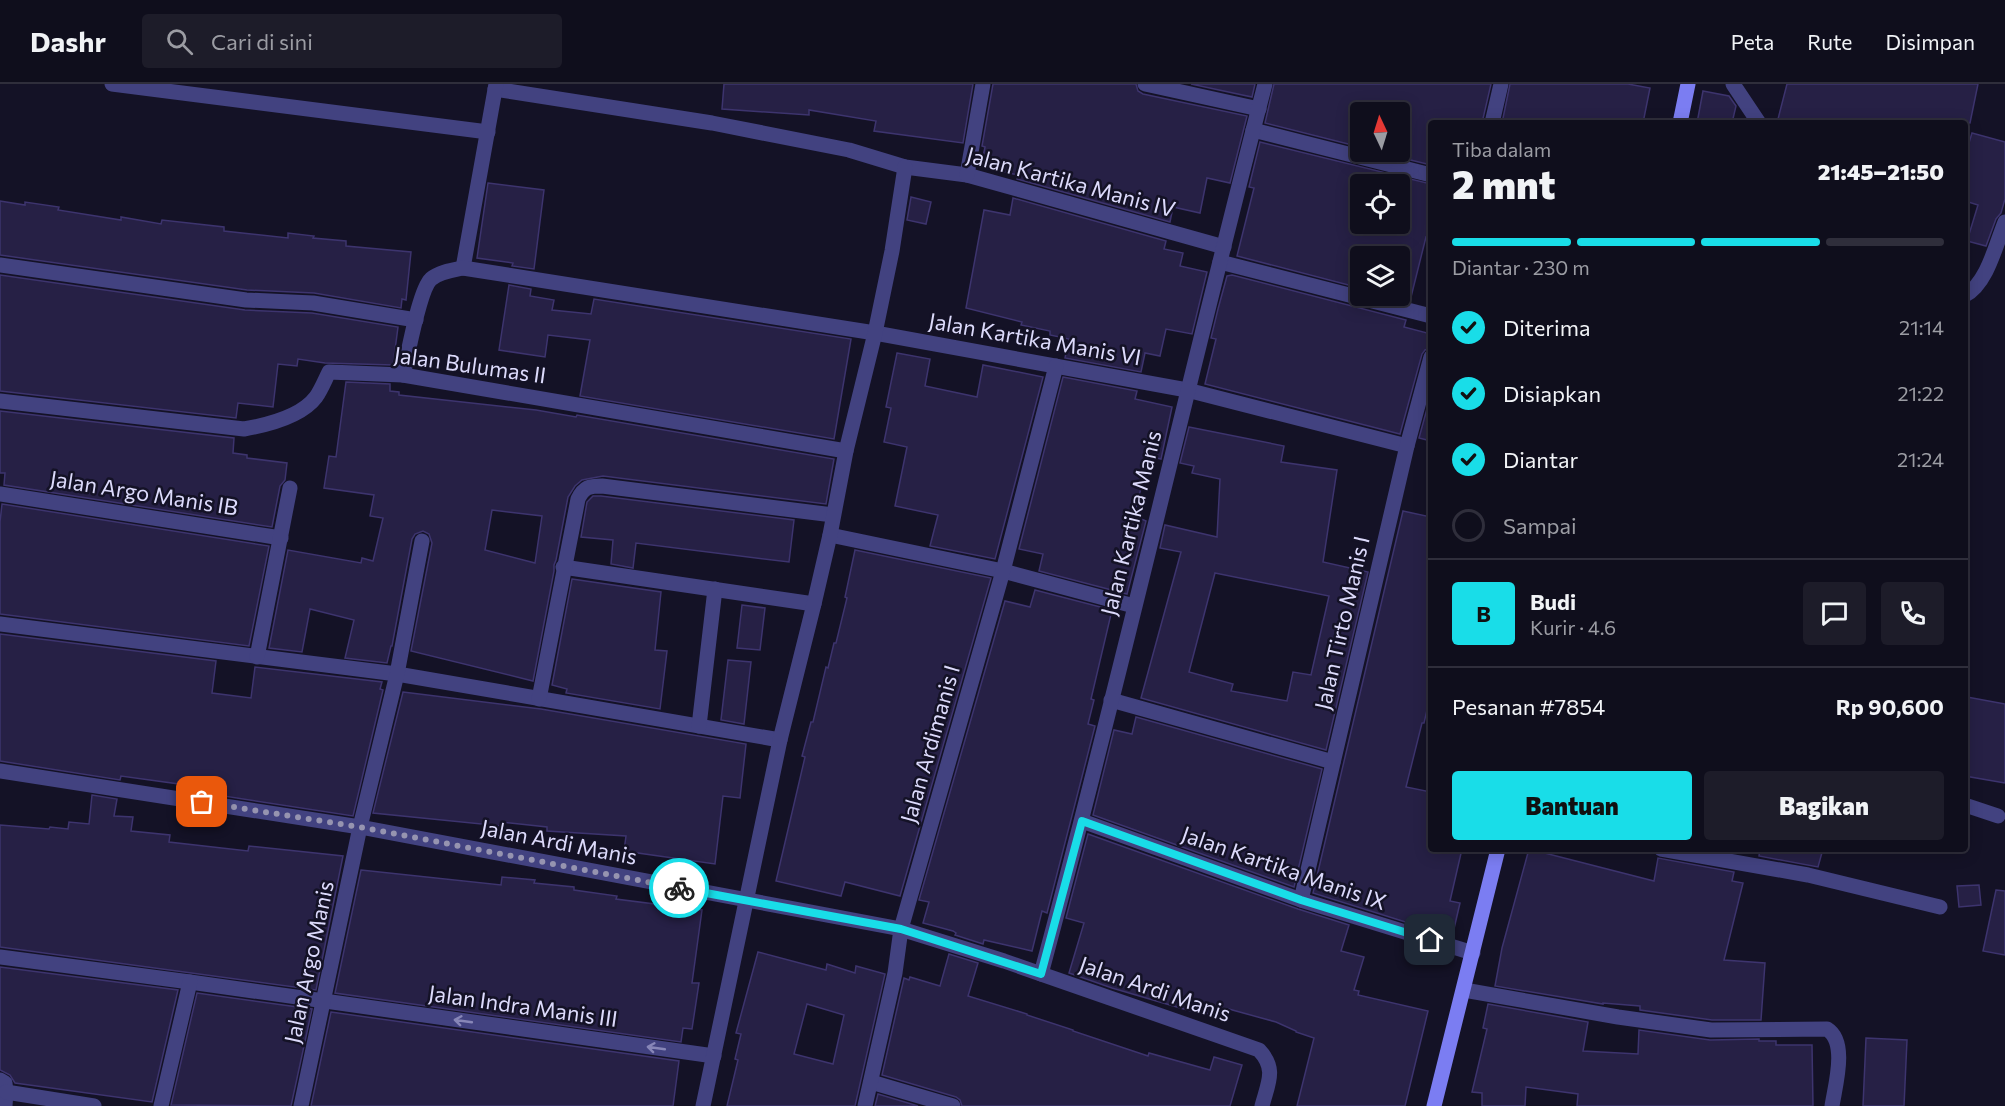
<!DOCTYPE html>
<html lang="id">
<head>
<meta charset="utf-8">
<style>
  body { margin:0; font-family:Commissioner,sans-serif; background:#1d1c29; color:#f1f3f6; height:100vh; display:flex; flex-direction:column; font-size:22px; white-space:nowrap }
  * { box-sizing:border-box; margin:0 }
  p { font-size:20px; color:#9b9ca3 }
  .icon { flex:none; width:33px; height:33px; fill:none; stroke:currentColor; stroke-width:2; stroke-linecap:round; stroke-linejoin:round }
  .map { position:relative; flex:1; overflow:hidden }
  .side { position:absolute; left:1428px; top:36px; width:540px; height:732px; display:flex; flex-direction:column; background:#0f0e1c; border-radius:6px; box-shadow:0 3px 15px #0003,0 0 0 2px #2f2e3b }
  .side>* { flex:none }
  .needle { width:39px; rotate:356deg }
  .fabs { position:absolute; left:1350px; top:18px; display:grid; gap:12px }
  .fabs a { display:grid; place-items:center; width:60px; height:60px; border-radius:6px; background:#0f0e1c; box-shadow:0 3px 15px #0003,0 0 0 2px #2f2e3b; font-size:30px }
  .pin { position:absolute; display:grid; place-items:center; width:51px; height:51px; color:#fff; margin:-26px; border-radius:12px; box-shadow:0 3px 9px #0006 }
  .courier { position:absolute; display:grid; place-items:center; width:60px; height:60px; margin:-30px; border:4px solid #19dde8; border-radius:50%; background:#fff; color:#222; box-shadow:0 2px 8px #0007 }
  .overview em { font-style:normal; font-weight:800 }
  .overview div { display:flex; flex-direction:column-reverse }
  .overview { display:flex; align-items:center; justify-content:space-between; height:102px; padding:0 24px }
  h1 { font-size:39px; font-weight:800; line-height:45px }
  .bar { display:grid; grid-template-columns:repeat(4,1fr); gap:9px 6px; align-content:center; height:72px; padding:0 24px }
  .bar i { height:8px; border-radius:4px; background:#2f2e3b }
  .bar .selected { background:#19dde8 }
  .bar p { grid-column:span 4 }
  .line { display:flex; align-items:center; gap:15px; padding:0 24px; border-top:2px solid #2f2e3b }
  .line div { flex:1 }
  .round { display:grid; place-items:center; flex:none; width:63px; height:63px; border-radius:6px; background:#1d1c29 }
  ol { padding:0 24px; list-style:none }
  li { display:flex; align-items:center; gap:18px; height:66px }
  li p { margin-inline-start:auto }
  li .icon { padding:6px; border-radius:50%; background:#19dde8; color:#111; stroke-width:4 }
  li:last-child { color:#9b9ca3 }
  li i { width:33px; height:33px; border:3px solid #2f2e3b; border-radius:50% }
  .cta { display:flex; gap:12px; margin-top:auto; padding:12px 24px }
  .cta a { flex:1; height:69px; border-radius:6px; background:#19dde8; color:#111; font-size:24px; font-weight:800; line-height:69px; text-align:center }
  .cta a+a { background:#1d1c29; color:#f1f3f6 }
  header { display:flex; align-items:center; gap:36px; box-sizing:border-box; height:84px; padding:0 30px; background:#0f0e1c; border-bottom:2px solid #2f2e3b }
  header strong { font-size:28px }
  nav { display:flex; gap:33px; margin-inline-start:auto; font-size:21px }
  .search { width:420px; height:54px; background:#1d1c29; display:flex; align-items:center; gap:15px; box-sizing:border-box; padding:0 21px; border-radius:6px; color:#9b9ca3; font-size:22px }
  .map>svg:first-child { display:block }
  .building { fill:#262045; stroke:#3d346e; stroke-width:1.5; fill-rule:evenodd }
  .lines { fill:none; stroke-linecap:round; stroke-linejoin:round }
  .minor { stroke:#424280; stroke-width:15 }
  .secondary { stroke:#7b7df2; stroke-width:15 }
  .oneway { stroke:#8786b7 }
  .done { stroke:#9694b0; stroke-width:6; stroke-dasharray:0 10.8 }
  .route { stroke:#19dde8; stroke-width:8 }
  .labels { text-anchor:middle; stroke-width:5; stroke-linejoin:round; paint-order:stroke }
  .street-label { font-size:22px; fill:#dcdafb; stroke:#141226 }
</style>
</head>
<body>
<header>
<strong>Dashr</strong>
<div class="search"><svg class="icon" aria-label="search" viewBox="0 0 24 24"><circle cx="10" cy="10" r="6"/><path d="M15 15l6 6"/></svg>Cari di sini</div>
<nav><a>Peta</a><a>Rute</a><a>Disimpan</a></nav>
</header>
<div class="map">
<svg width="2005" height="1022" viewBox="0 0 2005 1022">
  <rect width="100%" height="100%" fill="#141226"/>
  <g class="building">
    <polygon points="724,0 973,0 963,59 874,47 876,37 809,26 809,31 722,25"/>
    <polygon points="993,0 1136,0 1138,7 1143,10 1247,32 1230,99 1207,94 1200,129 1173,123 1170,138 1017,95 1018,91 981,83 985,63 982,62"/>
    <polygon points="1191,0 1255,0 1252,13"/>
    <polygon points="1274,0 1491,0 1482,39 1431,39 1431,81 1378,68 1400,68 1400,28 1360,28 1360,63 1265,39"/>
    <polygon points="1510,0 1628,0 1650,4 1643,39 1502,39"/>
    <polygon points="1787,0 1978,0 1970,39 1777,39"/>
    <polygon points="1703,7 1729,12 1736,22 1732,39 1697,39"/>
    <polygon points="1972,49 2005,58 2005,115 2001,129 1996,135 1986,162 1967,157 1978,121 1965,117 1965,72"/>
    <path d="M1260,58L1431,100V154L1426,153L1410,217L1390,212H1400V172H1360V204L1237,172L1254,104L1249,103ZM1360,100H1400V140H1360Z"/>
    <polygon points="488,99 544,106 534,185 512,182 513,179 477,174"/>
    <polygon points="911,113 931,118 926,140 907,136"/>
    <polygon points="1013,114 1166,157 1164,165 1183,169 1180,182 1207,188 1192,250 1166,245 1160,272 1145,269 1141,288 1065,274 1069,255 1050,251 1050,247 1021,241 1022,238 966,224 984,126 1010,131"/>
    <polygon points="0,117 25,121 25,118 59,123 58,126 121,136 121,133 161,140 162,136 224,143 224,147 288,154 288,149 314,152 313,154 346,157 346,162 411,168 406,216 402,215 401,224 314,209 247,206 0,171"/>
    <polygon points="0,191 245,226 312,229 398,243 393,281 325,279 298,275 297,282 278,280 273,323 238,319 236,334 0,307"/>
    <polygon points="1232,191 1406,236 1404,243 1431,250 1431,264 1425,266 1422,270 1400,350 1205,300 1216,255 1211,254 1218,225 1227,192"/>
    <polygon points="509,201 531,205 530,212 554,216 552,226 591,230 594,215 851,255 834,355 580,312 590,256 548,251 545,273 499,266"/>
    <polygon points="897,269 930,275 925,302 977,313 983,281 1043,293 995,475 930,462 938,431 895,422 907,363 884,358 891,324 886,323"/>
    <polygon points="1063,293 1137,307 1135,315 1172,323 1161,375 1149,372 1134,432 1146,437 1127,510 1039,487 1043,470 1019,465"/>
    <path d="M346,298L390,300V307L399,308V311L536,326L576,333L577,331L834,375L826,420L603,392L582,396L575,402L568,413L556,476L554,481V487L533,597L411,567L432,459L429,450L423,447L415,450L412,455L392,562H391L387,579L345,574L354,536L310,525L302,568L269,564L288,466L361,479L362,474L373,477L383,434L370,432L374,411L324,404L329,372L336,373ZM492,426L542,432L535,479L485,466Z"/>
    <polygon points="1431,310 1431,357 1419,354"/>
    <polygon points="0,327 234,354 233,369 247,371 247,374 287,379 285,396 280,402 272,443 4,401 5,389 0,389"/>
    <path d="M1189,343L1284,362L1281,378L1337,386L1323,478L1368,488L1326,666L1141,614L1181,468L1160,464L1165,441L1217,453L1220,395L1192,389L1194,382L1180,379ZM1215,489L1329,512L1311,591L1293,588L1287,617L1231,607L1233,600L1189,588Z"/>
    <polygon points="593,412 601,412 794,436 789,478 636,459 633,484 611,480 613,456 581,453 587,418"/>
    <polygon points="2,420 269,462 249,562 0,530 0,438"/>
    <polygon points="1403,427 1431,433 1431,609 1424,639 1422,639 1406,703 1431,708 1431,765 1462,765 1450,817 1460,819 1453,849 1415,841 1313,809"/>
    <polygon points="855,466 991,494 900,812 845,798 841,812 776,797 805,673 802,672 811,638 813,638 826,583 828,584 834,559 836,559 847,514 845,513"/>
    <polygon points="572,495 661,508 655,566 667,567 660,625 566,609 567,605 552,601"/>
    <polygon points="1035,506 1112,526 1091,615 1094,616 1088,640 1095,642 1047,829 1042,827 1032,867 984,856 983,860 955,851 956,849 953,847 923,839 929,818 919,816 1005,517 1030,523"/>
    <polygon points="742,521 765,524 760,566 737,564"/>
    <polygon points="0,550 216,577 212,609 251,614 255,583 382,598 380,605 383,606 353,732 185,706 186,701 121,692 120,696 0,677"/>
    <polygon points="728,576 751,578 744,640 721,636"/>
    <polygon points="403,608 541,625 746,660 740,714 723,712 715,780 624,767 626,752 547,747 547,743 501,738 501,742 373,729"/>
    <polygon points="1967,613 2005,620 2005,699 1965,692 1965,626"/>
    <polygon points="1136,633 1322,685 1294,803 1093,731 1114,646 1132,650"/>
    <polygon points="92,711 117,715 114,732 133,733 131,747 170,751 169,758 248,767 249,762 343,772 316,906 0,863 0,741 49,745 50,743 68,745 69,738 89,740"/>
    <polygon points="1088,750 1298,825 1349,841 1341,867 1364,873 1354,906 1359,907 1358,911 1428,927 1405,1022 1297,1022 1314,954 1296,948 1296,947 1276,938 1225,924 1222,934 1202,928 1201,930 1112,904 1069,889 1084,839 1066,834"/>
    <polygon points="1529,765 1654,797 1658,774 1734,788 1732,797 1743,799 1724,876 1765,879 1761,936 1712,936 1640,926 1640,922 1603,919 1603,920 1495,902 1502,864"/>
    <polygon points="1760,765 1823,765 1818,783 1759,772"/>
    <polygon points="361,786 501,801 502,793 535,796 534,799 574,803 574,806 617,812 616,815 702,826 692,899 699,899 692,945 683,944 681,958 335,909"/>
    <polygon points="1979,801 1981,821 1959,823 1957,802"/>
    <polygon points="1996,806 2005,807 2005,871 1983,867"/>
    <path d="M758,868L826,886L827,880L855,889L856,882L885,890L855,1022H727L738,976L735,975L741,950L736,949ZM807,920L844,931L833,980L794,970Z"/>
    <polygon points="949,870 978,879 968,912 1027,930 1027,931 1073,946 1073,947 1148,972 1149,969 1210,986 1214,973 1242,981 1230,1022 962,1022 960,1016 956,1013 882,991 904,894 909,896 910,893 940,902"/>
    <polygon points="0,883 178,906 152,1018 15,999 10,991 0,986"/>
    <polygon points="197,909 312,925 291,1022 171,1021"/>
    <polygon points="1488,920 1588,938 1583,967 1638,970 1639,946 1710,956 1759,955 1759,957 1776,957 1776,961 1812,961 1813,1022 1577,1022 1578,1010 1526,1003 1525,1022 1482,1022 1482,1009 1472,1008 1487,945 1483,944"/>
    <polygon points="331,928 679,977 673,1022 311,1022"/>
    <polygon points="1866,954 1907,956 1904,1022 1863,1022"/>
    <polygon points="878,1010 918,1022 875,1022"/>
  </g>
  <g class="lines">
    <g class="minor">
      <polyline points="112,0 488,48"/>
      <polyline points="1145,0 1259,25"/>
      <polyline points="1733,0 1759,39"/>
      <polyline points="495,5 712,39 849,66 905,83 967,91 1224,163"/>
      <polyline points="1492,39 1501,0"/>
      <polyline points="1253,46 1431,91"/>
      <polyline points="967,91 983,0"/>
      <polyline points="1220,178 1431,232"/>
      <polyline points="0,181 246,216 313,219 416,236"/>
      <polyline points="463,184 496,0"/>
      <path d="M1965,211C1987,200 1996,160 2005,138"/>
      <path d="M403,291C408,272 419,206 431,195C439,188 453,186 463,184L875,249L1187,306L1407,362"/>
      <path d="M0,317L244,345C267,341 301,333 316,313C321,306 325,296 329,288L403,291L846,367"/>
      <polyline points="0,410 281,454"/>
      <polyline points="830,451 1003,487 1134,522"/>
      <polyline points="563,483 814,520"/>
      <polyline points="0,540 397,590 780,656"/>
      <polyline points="257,573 290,404"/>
      <path d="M539,615L578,415C584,403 589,402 602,402L833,431"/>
      <polyline points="1111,616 1333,678"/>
      <polyline points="699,642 715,505"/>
      <path d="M0,687L360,743L901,845L1004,877L1259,966C1277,985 1268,999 1262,1022"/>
      <polyline points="1965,721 1998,732"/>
      <polyline points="1082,737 1301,816 1473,869"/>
      <polyline points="1661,765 1808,791 1940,823"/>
      <polyline points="1301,816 1407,362 1431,273"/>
      <polyline points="0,873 190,898 714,972"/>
      <path d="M1041,890C1121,594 1188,296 1265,0"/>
      <path d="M1464,906L1618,933L1711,946L1827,945C1848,958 1835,1002 1832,1022"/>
      <polyline points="0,996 5,999 6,1008 5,1022"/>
      <polyline points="871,998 953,1022"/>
      <polyline points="6,1008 94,1022"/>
      <polyline points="161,1022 190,898"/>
      <polyline points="301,1022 360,743 397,590 422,457"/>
      <polyline points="703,1022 780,656 814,520 830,451 846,367 875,249 892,167 905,83"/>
      <polyline points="865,1022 895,889 901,845 1003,487 1056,282"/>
    </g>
    <g class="secondary">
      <polyline points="1680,39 1688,0"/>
      <polyline points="1434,1022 1498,765"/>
    </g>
  </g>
  <defs><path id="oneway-shaft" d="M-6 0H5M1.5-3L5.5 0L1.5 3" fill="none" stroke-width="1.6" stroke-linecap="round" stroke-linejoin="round" transform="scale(1.5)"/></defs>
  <g class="oneway">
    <use href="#oneway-shaft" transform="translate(463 937) rotate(-172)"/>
    <use href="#oneway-shaft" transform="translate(656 964) rotate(-172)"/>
  </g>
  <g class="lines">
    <polyline class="done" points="202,718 360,743 679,804"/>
    <polyline class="route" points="679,804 901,845 1041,890 1082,737 1301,816 1430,856"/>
  </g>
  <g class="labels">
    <g class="street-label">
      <text transform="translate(1071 98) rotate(15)" y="8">Jalan Kartika Manis IV</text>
      <text transform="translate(1035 255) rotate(10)" y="8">Jalan Kartika Manis VI</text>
      <text transform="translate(470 281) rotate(8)" y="8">Jalan Bulumas II</text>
      <text transform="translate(144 409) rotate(9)" y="8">Jalan Argo Manis IB</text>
      <text transform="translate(1131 439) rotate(-76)" y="8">Jalan Kartika Manis</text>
      <text transform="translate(1342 539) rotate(-77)" y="8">Jalan Tirto Manis I</text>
      <text transform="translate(930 660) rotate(-74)" y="8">Jalan Ardimanis I</text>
      <text transform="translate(559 758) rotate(11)" y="8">Jalan Ardi Manis</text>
      <text transform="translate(1284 784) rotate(19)" y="8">Jalan Kartika Manis IX</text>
      <text transform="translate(309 878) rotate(-78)" y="8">Jalan Argo Manis</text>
      <text transform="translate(1155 905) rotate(19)" y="8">Jalan Ardi Manis</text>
      <text transform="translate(523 922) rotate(8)" y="8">Jalan Indra Manis III</text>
    </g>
  </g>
</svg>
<div class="fabs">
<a><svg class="needle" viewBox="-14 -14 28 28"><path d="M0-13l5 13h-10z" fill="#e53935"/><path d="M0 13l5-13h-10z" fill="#9b9ca3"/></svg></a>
<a><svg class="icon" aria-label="locate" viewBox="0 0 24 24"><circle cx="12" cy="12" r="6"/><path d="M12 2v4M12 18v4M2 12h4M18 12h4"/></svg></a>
<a><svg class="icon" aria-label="layers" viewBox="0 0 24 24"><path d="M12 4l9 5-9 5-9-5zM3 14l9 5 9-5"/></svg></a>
</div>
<div class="pin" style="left:202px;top:718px;background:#ea580c"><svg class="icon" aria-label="bag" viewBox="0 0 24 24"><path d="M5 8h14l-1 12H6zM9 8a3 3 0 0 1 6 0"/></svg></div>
<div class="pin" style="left:1430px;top:856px;background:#1f2937"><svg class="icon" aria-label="home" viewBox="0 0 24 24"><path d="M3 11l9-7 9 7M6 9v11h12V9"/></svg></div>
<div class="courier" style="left:679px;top:804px"><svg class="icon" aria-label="bike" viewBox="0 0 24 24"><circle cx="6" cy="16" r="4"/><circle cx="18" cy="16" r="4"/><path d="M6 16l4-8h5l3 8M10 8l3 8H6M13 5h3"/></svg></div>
<section class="side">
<div class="overview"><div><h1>2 mnt</h1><p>Tiba dalam</p></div><em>21:45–21:50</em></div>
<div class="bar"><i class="selected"></i><i class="selected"></i><i class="selected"></i><i></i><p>Diantar · 230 m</p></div>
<ol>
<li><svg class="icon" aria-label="check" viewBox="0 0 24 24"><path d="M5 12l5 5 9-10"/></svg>Diterima<p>21:14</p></li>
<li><svg class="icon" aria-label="check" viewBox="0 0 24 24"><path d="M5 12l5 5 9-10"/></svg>Disiapkan<p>21:22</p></li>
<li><svg class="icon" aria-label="check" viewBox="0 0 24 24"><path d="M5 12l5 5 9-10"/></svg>Diantar<p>21:24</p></li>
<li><i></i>Sampai</li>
</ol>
<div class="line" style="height:108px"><b class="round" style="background:#19dde8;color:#111">B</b><div><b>Budi</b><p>Kurir · 4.6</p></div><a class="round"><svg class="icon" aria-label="chat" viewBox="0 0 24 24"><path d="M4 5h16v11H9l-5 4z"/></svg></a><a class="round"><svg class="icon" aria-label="phone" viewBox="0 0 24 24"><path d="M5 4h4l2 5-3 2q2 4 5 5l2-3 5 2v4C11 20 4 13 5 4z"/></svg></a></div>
<div class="line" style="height:78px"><div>Pesanan #7854</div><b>Rp 90,600</b></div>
<div class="cta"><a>Bantuan</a><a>Bagikan</a></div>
</section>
</div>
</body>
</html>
